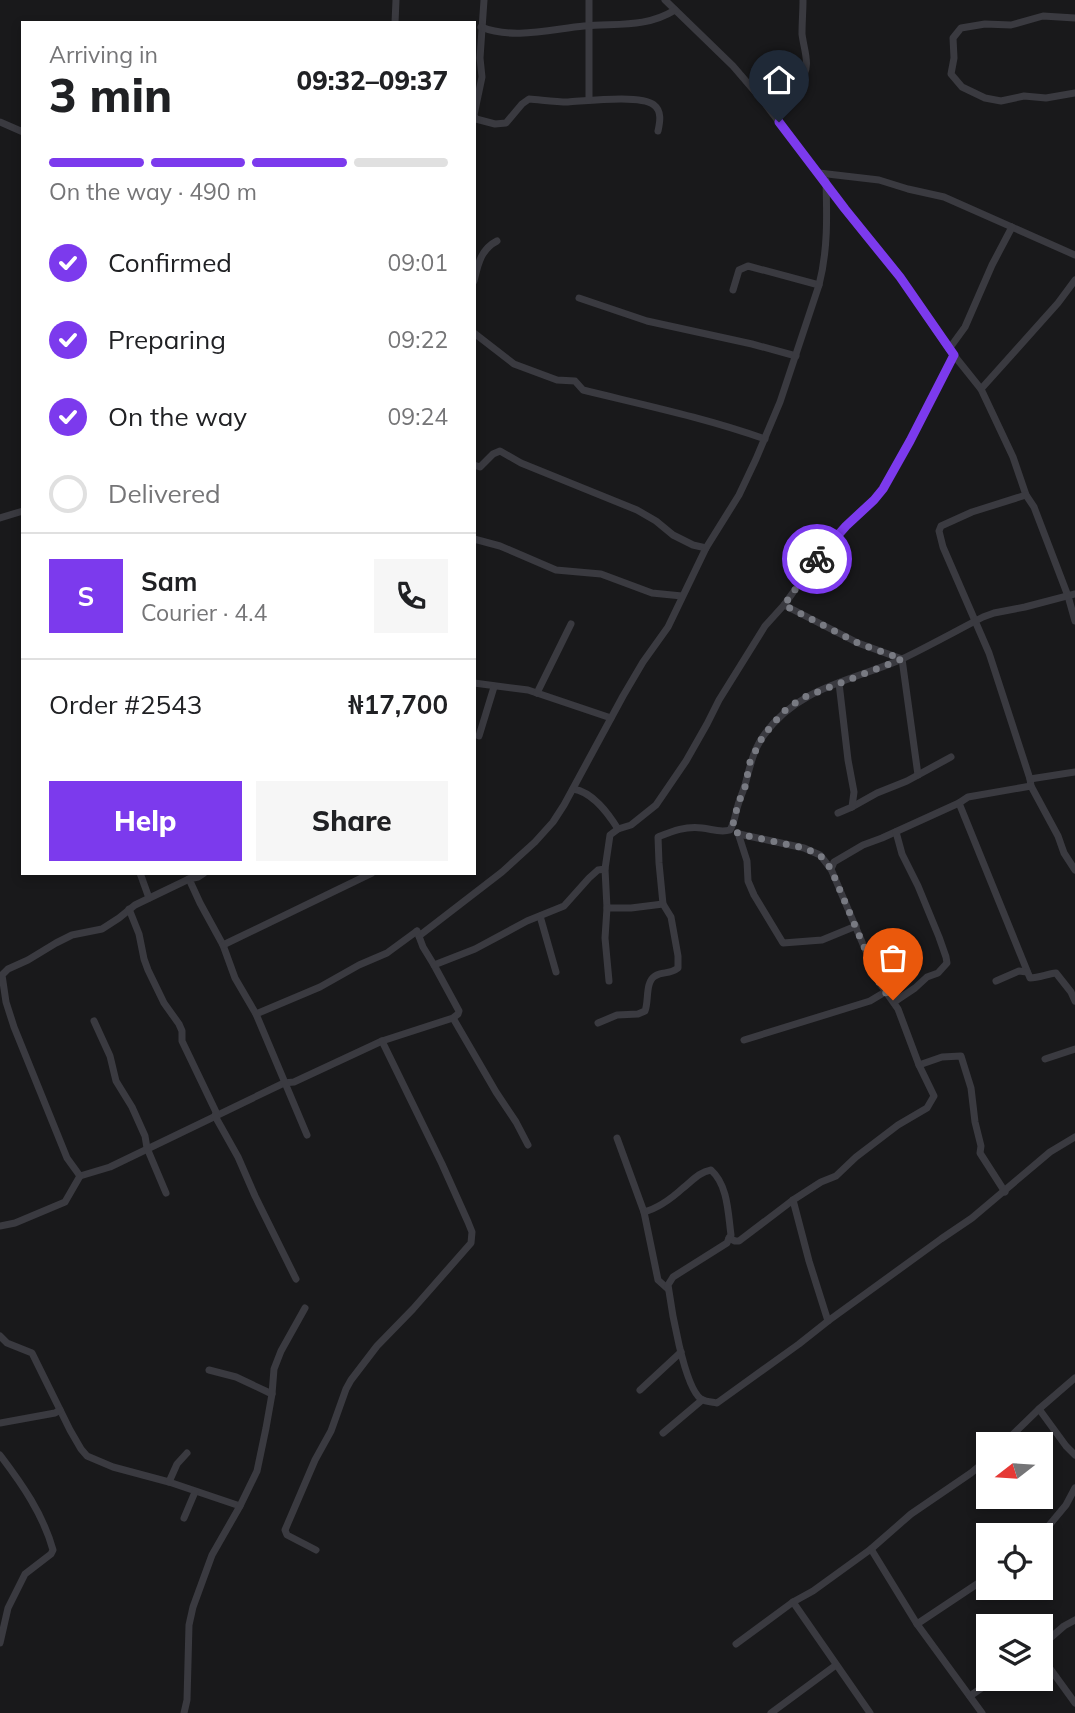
<!DOCTYPE html>
<html lang="en">
<head>
<meta charset="utf-8">
<style>
  body { margin:0; font-family:Mulish,sans-serif; background:#f6f6f6; color:#202124; height:100vh; display:flex; flex-direction:column; font-size:26px; white-space:nowrap }
  * { box-sizing:border-box; margin:0 }
  p { font-size:23px; color:#757577 }
  .icon { flex:none; width:38px; height:38px; fill:none; stroke:currentColor; stroke-width:2; stroke-linecap:round; stroke-linejoin:round }
  .map { position:relative; flex:1; overflow:hidden }
  .side { position:absolute; left:21px; top:21px; width:455px; height:854px; display:flex; flex-direction:column; background:#fff; border-radius:0px; box-shadow:0 4px 10px #0003 }
  .side>* { flex:none }
  .needle { width:46px; rotate:253deg }
  .buttons { position:absolute; left:976px; top:1432px; display:grid; gap:14px }
  .buttons a { display:grid; place-items:center; width:77px; height:77px; border-radius:0px; background:#fff; box-shadow:0 4px 10px #0003; font-size:35px }
  .pin { position:absolute; display:grid; place-items:center; width:60px; height:60px; color:#fff; margin:-72px -30px; border-radius:50% 50% 50% 0; rotate:-45deg; box-shadow:0 0 7px #0007 }
  .pin .icon { rotate:45deg }
  .courier { position:absolute; display:grid; place-items:center; width:70px; height:70px; margin:-35px; border:5px solid #7c3aed; border-radius:50%; background:#fff; color:#222; box-shadow:0 2px 9px #0007 }
  .head em { font-style:normal; font-weight:800 }
  .head div { display:flex; flex-direction:column-reverse }
  .head { display:flex; align-items:center; justify-content:space-between; height:119px; padding:0 28px }
  h1 { font-size:46px; font-weight:800; line-height:52px }
  .bar { display:grid; grid-template-columns:repeat(4,1fr); gap:10px 7px; align-content:center; height:84px; padding:0 28px }
  .bar i { height:9px; border-radius:5px; background:#e0e0e0 }
  .bar .current { background:#7c3aed }
  .bar p { grid-column:span 4 }
  .line { display:flex; align-items:center; gap:18px; padding:0 28px; border-top:2px solid #e0e0e0 }
  .line div { flex:1 }
  .round { display:grid; place-items:center; flex:none; width:74px; height:74px; border-radius:0px; background:#f6f6f6 }
  ol { padding:0 28px; list-style:none }
  li { display:flex; align-items:center; gap:21px; height:77px }
  li p { margin-inline-start:auto }
  li .icon { padding:7px; border-radius:50%; background:#7c3aed; color:#fff; stroke-width:4 }
  li:last-child { color:#757577 }
  li i { width:38px; height:38px; border:4px solid #e0e0e0; border-radius:50% }
  .button { display:flex; gap:14px; margin-top:auto; padding:14px 28px }
  .button a { flex:1; height:80px; border-radius:0px; background:#7c3aed; color:#fff; font-size:28px; font-weight:800; line-height:80px; text-align:center }
  .button a+a { background:#f6f6f6; color:#202124 }
  .map>svg:first-child { display:block }
  .lines { fill:none; stroke-linecap:round; stroke-linejoin:round }
  .minor { stroke:#3a3a40; stroke-width:7 }
  .done { stroke:#787a82; stroke-width:7; stroke-dasharray:0 12.6 }
  .route { stroke:#7c3aed; stroke-width:9 }
</style>
</head>
<body>
<div class="map">
<svg width="1075" height="1713" viewBox="0 0 1075 1713">
  <rect width="100%" height="100%" fill="#19191b"/>
  <g class="lines">
    <g class="minor">
      <path d="M484,0L480,58L482,77L474,115L476,119L495,124L506,123L522,104L529,99C542,100 555,102 568,102C586,101 641,94 654,105C662,111 660,122 658,131"/>
      <polyline points="589,0 589,100"/>
      <polyline points="665,0 733,66 763,101 845,209 900,277 949,349 981,389 1013,457 1026,495 1034,507 1068,596 1075,621"/>
      <polyline points="1075,18 1043,16 1011,25 985,24 961,28 953,38 954,58 951,74 962,87 985,98 1001,101 1024,96 1046,98 1075,93"/>
      <polyline points="395,23 396,0"/>
      <path d="M481,27C513,40 552,29 584,26C617,23 646,28 675,10"/>
      <path d="M787,82L800,81C812,67 804,51 802,34C802,22 803,11 803,0"/>
      <polyline points="0,122 23,132"/>
      <polyline points="819,173 879,180 908,189 944,197 1075,255"/>
      <path d="M474,281C478,264 481,249 497,241"/>
      <polyline points="733,290 739,270 748,266 819,285"/>
      <polyline points="579,298 647,321 752,344 796,356"/>
      <path d="M474,333L514,364L557,380L575,381L583,390C644,405 706,418 765,439"/>
      <polyline points="949,349 965,327 992,265 1012,227"/>
      <polyline points="981,389 1058,303 1075,280"/>
      <polyline points="474,465 480,467 493,454 500,451 521,463 637,510 656,521 673,535 693,545 706,548"/>
      <polyline points="1026,495 972,512 941,526 939,531 943,547 989,653 1030,779 1031,786 1058,836 1064,853 1075,870"/>
      <polyline points="0,518 23,511"/>
      <polyline points="474,539 500,546 556,570 601,574 652,593 682,596"/>
      <polyline points="784,605 858,643 902,659 918,775"/>
      <polyline points="474,683 528,690 611,718"/>
      <polyline points="537,693 571,624"/>
      <polyline points="479,736 494,687"/>
      <polyline points="1030,779 1075,772"/>
      <path d="M1031,786L968,797L959,803L1030,978C1039,978 1047,974 1056,973L1071,992L1075,1001"/>
      <path d="M573,789C593,792 608,813 618,829"/>
      <polyline points="852,807 877,793 907,781 951,757"/>
      <polyline points="838,813 852,807 854,792 848,760 839,683"/>
      <polyline points="738,833 747,861 748,881 754,895 783,943 822,940 856,926"/>
      <polyline points="605,869 607,908 631,908 663,904"/>
      <polyline points="831,869 834,862 863,845 882,838 959,803"/>
      <polyline points="140,873 149,898"/>
      <polyline points="204,873 198,877 189,879 200,903 223,945 235,978 256,1014"/>
      <polyline points="189,879 135,905 119,918 102,929 72,935 56,943 28,960 8,969 2,975 6,1002 14,1027 67,1158 80,1176 110,1167 284,1083 294,1082 382,1041 453,1018 458,1014 459,1011 434,965 423,947 417,931"/>
      <polyline points="607,908 605,938 609,981"/>
      <polyline points="129,909 139,934 144,959 148,970 164,1003 179,1024 182,1031 182,1041 216,1112 215,1116 238,1157 255,1196 296,1279"/>
      <polyline points="540,916 556,972"/>
      <path d="M419,935V936L502,872L535,842L553,822L564,805L623,696L643,662L668,627L706,548L739,495L756,459L780,402L819,285C828,250 827,216 826,181"/>
      <polyline points="223,945 372,873"/>
      <polyline points="434,965 475,949 527,921 564,906 589,878 598,870 605,869 610,835 618,829 631,825 656,805 686,761 707,724 719,700 765,626 784,605 820,555 846,526 874,500 883,489 910,441 954,355"/>
      <polyline points="996,981 1019,971 1027,972"/>
      <polyline points="894,1002 915,988 927,977 938,973 947,963 946,957 939,937 918,886 902,854 896,832"/>
      <polyline points="453,1018 496,1092 516,1122 528,1145"/>
      <polyline points="94,1021 110,1056 116,1081 132,1107 145,1136 147,1148 166,1193"/>
      <path d="M598,1023L617,1015L638,1014L645,1011C649,1001 645,982 655,976C663,971 669,975 678,968V956L671,917L663,904L659,863L658,837C673,831 685,826 702,828C712,829 720,833 730,830C735,822 735,814 738,805C740,798 743,792 745,785C750,767 753,750 764,735C798,687 852,681 902,659C929,646 956,631 983,617L994,613L1025,607L1075,594"/>
      <polyline points="744,1040 870,1001 885,992"/>
      <polyline points="1045,1059 1075,1049"/>
      <polyline points="919,1065 942,1057 961,1056 971,1088 975,1122 981,1146 980,1153 1005,1192"/>
      <polyline points="307,1135 256,1014 320,987 359,965 387,953 417,931"/>
      <path d="M617,1138L644,1212C659,1208 672,1198 683,1188C692,1181 699,1172 711,1170C728,1185 728,1213 731,1235L729,1238L735,1241H739L793,1200L821,1182L836,1176L856,1157L898,1125L927,1108L934,1096L919,1065L898,1009L879,982L831,869L820,855L804,848L739,834"/>
      <polyline points="793,1200 809,1261 828,1321"/>
      <polyline points="644,1212 658,1280 668,1289"/>
      <polyline points="0,1226 15,1223 65,1202 80,1176"/>
      <path d="M729,1238L727,1243L673,1277L668,1285C671,1307 684,1387 701,1399C706,1402 712,1402 717,1403L799,1344L828,1321L941,1239L972,1218L1050,1152L1075,1137"/>
      <polyline points="0,1336 7,1343 32,1353 70,1430 81,1449 87,1456 113,1467 169,1482 240,1506"/>
      <polyline points="209,1370 236,1377 272,1394"/>
      <polyline points="640,1390 681,1352"/>
      <polyline points="1039,1409 1066,1446 1075,1455"/>
      <polyline points="0,1423 55,1413 60,1410"/>
      <polyline points="663,1433 702,1400"/>
      <polyline points="1003,1444 1039,1409 1075,1378"/>
      <path d="M0,1455C22,1484 43,1514 53,1550L51,1554L25,1574L8,1608L0,1643"/>
      <polyline points="169,1482 177,1464 187,1453"/>
      <polyline points="184,1518 195,1492"/>
      <polyline points="1041,1535 1066,1505 1075,1488"/>
      <polyline points="871,1549 917,1624 982,1713"/>
      <polyline points="316,1550 287,1535 285,1530 315,1460 331,1431 346,1389 351,1380 377,1346 413,1309 471,1243 472,1232 468,1222 442,1164 382,1041"/>
      <polyline points="793,1602 870,1713"/>
      <polyline points="917,1624 989,1576"/>
      <polyline points="736,1644 793,1602 813,1591 871,1549 911,1514 971,1473 989,1458"/>
      <polyline points="1041,1646 1064,1626 1075,1620"/>
      <polyline points="1041,1656 1075,1703"/>
      <polyline points="970,1696 996,1678"/>
      <polyline points="184,1713 187,1700 189,1625 193,1607 212,1555 240,1506 257,1471 266,1428 272,1394 274,1369 281,1351 305,1308"/>
      <polyline points="771,1713 836,1665"/>
    </g>
  </g>
  <g class="lines">
    <polyline class="done" points="817,559 784,605 858,643 902,659 802,698 783,712 763,736 750,762 745,787 738,804 732,828 739,834 804,848 820,855 831,869 879,982 885,992 893,1000"/>
    <polyline class="route" points="779,122 845,209 900,277 954,355 910,441 883,489 874,500 846,526 817,559"/>
  </g>
</svg>
<div class="buttons">
<a><svg class="needle" viewBox="-14 -14 28 28"><path d="M0-13l5 13h-10z" fill="#e53935"/><path d="M0 13l5-13h-10z" fill="#757577"/></svg></a>
<a><svg class="icon" aria-label="locate" viewBox="0 0 24 24"><circle cx="12" cy="12" r="6"/><path d="M12 2v4M12 18v4M2 12h4M18 12h4"/></svg></a>
<a><svg class="icon" aria-label="layers" viewBox="0 0 24 24"><path d="M12 4l9 5-9 5-9-5zM3 14l9 5 9-5"/></svg></a>
</div>
<div class="pin" style="left:893px;top:1000px;background:#ea580c"><svg class="icon" aria-label="bag" viewBox="0 0 24 24"><path d="M5 8h14l-1 12H6zM9 8a3 3 0 0 1 6 0"/></svg></div>
<div class="pin" style="left:779px;top:122px;background:#1f2937"><svg class="icon" aria-label="home" viewBox="0 0 24 24"><path d="M3 11l9-7 9 7M6 9v11h12V9"/></svg></div>
<div class="courier" style="left:817px;top:559px"><svg class="icon" aria-label="bike" viewBox="0 0 24 24"><circle cx="6" cy="16" r="4"/><circle cx="18" cy="16" r="4"/><path d="M6 16l4-8h5l3 8M10 8l3 8H6M13 5h3"/></svg></div>
<section class="side">
<div class="head"><div><h1>3 min</h1><p>Arriving in</p></div><em>09:32–09:37</em></div>
<div class="bar"><i class="current"></i><i class="current"></i><i class="current"></i><i></i><p>On the way · 490 m</p></div>
<ol>
<li><svg class="icon" aria-label="check" viewBox="0 0 24 24"><path d="M5 12l5 5 9-10"/></svg>Confirmed<p>09:01</p></li>
<li><svg class="icon" aria-label="check" viewBox="0 0 24 24"><path d="M5 12l5 5 9-10"/></svg>Preparing<p>09:22</p></li>
<li><svg class="icon" aria-label="check" viewBox="0 0 24 24"><path d="M5 12l5 5 9-10"/></svg>On the way<p>09:24</p></li>
<li><i></i>Delivered</li>
</ol>
<div class="line" style="height:126px"><b class="round" style="background:#7c3aed;color:#fff">S</b><div><b>Sam</b><p>Courier · 4.4</p></div><a class="round"><svg class="icon" aria-label="phone" viewBox="0 0 24 24"><path d="M5 4h4l2 5-3 2q2 4 5 5l2-3 5 2v4C11 20 4 13 5 4z"/></svg></a></div>
<div class="line" style="height:91px"><div>Order #2543</div><b>₦17,700</b></div>
<div class="button"><a>Help</a><a>Share</a></div>
</section>
</div>
</body>
</html>
